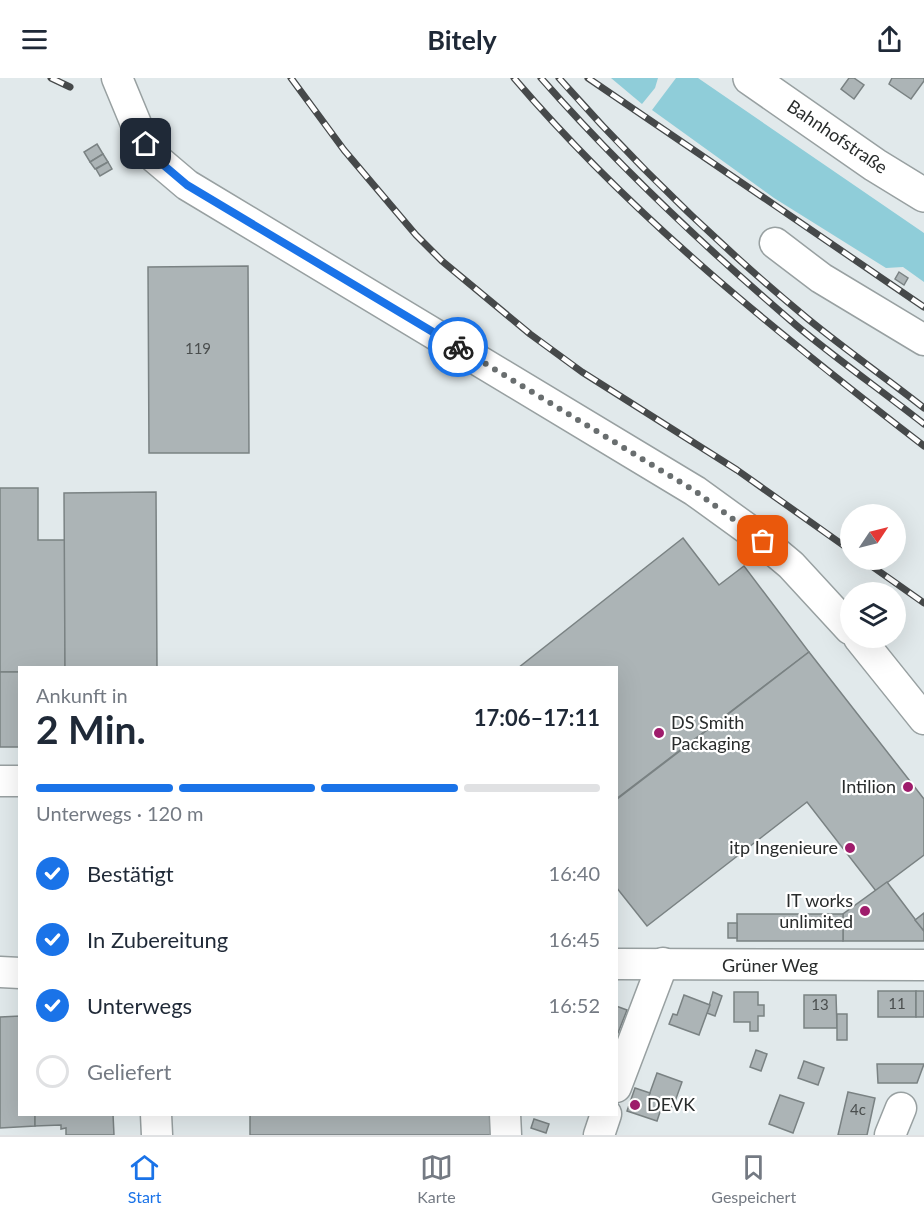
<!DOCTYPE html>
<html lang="de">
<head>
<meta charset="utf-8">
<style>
  body { margin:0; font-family:Lato,sans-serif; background:#f6f6f7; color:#1f2937; height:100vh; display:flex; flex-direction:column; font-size:22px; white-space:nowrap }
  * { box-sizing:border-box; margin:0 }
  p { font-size:20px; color:#747a83 }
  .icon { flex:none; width:33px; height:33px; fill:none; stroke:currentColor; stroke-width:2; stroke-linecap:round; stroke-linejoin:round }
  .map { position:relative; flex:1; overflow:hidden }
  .panel { position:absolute; left:18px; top:588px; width:600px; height:450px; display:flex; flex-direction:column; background:#fff; border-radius:0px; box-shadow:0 6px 24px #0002 }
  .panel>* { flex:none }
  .needle { width:39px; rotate:55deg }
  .tools { position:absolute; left:840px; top:426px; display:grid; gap:12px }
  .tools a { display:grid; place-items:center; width:66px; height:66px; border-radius:50%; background:#fff; box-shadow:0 6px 24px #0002; font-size:30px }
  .pin { position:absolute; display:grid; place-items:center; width:51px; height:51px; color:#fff; margin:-26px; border-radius:12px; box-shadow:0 3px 9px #0006 }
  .courier { position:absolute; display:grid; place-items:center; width:60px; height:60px; margin:-30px; border:4px solid #1a73e8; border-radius:50%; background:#fff; color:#222; box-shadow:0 2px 8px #0007 }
  .summary em { font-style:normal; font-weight:700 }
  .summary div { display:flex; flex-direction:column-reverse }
  .summary { display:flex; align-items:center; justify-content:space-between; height:102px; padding:0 18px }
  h1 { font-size:39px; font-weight:700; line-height:45px }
  .bar { display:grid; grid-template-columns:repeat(4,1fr); gap:9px 6px; align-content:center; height:72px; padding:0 18px }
  .bar i { height:8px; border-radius:4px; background:#e0e1e3 }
  .bar .current { background:#1a73e8 }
  .bar p { grid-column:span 4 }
  ol { padding:0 18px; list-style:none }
  li { display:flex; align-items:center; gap:18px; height:66px }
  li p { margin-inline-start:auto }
  li .icon { padding:6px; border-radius:50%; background:#1a73e8; color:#fff; stroke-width:4 }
  li:last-child { color:#747a83 }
  li i { width:33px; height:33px; border:3px solid #e0e1e3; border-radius:50% }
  header { display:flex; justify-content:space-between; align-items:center; height:78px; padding:0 18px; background:#fff; font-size:27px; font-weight:700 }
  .tab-bar { display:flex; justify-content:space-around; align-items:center; height:84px; border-top:2px solid #e0e1e3; background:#fff; font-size:16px; color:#747a83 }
  .tab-bar a { display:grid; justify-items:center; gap:3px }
  .tab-bar .current { color:#1a73e8 }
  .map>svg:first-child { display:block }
  .green { fill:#8fcdd9 }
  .building { fill:#acb4b6; stroke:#7a8283; stroke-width:1.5 }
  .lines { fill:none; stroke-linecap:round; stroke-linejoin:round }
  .minor-casing { stroke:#98a0a1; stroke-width:33 }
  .major-casing { stroke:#98a0a1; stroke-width:36 }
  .minor { stroke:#fff; stroke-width:30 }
  .major { stroke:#fff; stroke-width:33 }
  .rail-casing { stroke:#46494a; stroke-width:7 }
  .rail { stroke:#fff; stroke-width:4.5; stroke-dasharray:14; stroke-linecap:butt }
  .done { stroke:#696e6f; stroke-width:6; stroke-dasharray:0 10.8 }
  .route { stroke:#1a73e8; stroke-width:8 }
  .poi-dot { fill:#9f1c6c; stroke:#fff; stroke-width:2 }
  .labels { text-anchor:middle; stroke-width:4.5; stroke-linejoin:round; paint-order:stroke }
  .number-label { font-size:15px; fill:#4a4e4e }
  .street-label { font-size:18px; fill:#292c2c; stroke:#fff }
  .poi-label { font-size:18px; fill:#292c2c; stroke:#fff; text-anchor:end }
</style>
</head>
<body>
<header><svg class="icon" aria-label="menu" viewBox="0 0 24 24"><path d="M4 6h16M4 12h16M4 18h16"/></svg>Bitely<svg class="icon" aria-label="share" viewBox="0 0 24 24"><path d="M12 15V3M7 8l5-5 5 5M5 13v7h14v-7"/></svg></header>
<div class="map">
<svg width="924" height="1057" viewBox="0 0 924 1057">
  <rect width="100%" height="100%" fill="#e1e9eb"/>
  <g class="green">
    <polygon points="611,0 658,0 655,10 642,26"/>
    <polygon points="676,0 698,0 924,155 924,204 903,189 886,190 774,120 652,32"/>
  </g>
  <g class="building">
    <polygon points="849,0 854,0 864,7 854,21 841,11"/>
    <polygon points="892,0 924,0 924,3 911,21 889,6"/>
    <polygon points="97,66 103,76 90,84 84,74"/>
    <polygon points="103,76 108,84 95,91 90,84"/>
    <polygon points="108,84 112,91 100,98 96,91"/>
    <polygon points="248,188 249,375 149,375 148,189"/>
    <polygon points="899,194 908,200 904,207 895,201"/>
    <polygon points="0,410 38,410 38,462 65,462 65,590 20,590 20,594 0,594"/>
    <polygon points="156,414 157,590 65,590 64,415"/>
    <polygon points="683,460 719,507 744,488 809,574 616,721 616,590 518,590"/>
    <polygon points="809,574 924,721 924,777 876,813 807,724 647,848 616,809 616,722"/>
    <rect x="0" y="594" width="20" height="75"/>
    <polygon points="887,804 924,853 924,863 843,863 843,836"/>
    <polygon points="924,835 924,853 915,842"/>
    <rect x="737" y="836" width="106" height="27"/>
    <rect x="728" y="845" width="9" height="15"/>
    <rect x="878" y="913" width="38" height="26"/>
    <rect x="916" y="913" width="8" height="26"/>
    <polygon points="713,914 722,918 715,938 707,935"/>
    <polygon points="734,914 758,914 758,927 764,927 764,938 758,938 758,953 750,953 750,944 734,944"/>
    <polygon points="684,917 710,927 699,957 669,946 673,936 677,937"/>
    <polygon points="804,917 836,917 837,950 804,950"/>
    <polygon points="616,928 627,932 616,960"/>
    <rect x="837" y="936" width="10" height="26"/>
    <polygon points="20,938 20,1036 35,1036 35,1048 0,1050 0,939"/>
    <polygon points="756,972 767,976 761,993 750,989"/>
    <polygon points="804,983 824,990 818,1007 798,1000"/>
    <polygon points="877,986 924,986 917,1005 878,1005"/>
    <polygon points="657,995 682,1004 673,1029 648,1020"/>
    <polygon points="635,1010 650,1015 648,1020 663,1025 657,1043 627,1033"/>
    <polygon points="848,1014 875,1020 867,1057 838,1057"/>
    <polygon points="780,1017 804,1025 793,1055 769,1046"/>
    <polygon points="35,1036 113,1036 114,1057 66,1057 66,1050 61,1051 61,1047 35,1048"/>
    <rect x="250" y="1036" width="243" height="21"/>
    <polygon points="534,1041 549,1046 546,1055 531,1050"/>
  </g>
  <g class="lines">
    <defs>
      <g id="minor">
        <polyline points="117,0 139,53 154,79 187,107 695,413 749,452 791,487 850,551"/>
        <polyline points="775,165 821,200 924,262"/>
        <polyline points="859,560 924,641"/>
        <polyline points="0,703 20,703"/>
        <polyline points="616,886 924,887"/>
        <polyline points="0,894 20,895"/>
        <polyline points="616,1009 663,885"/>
        <polyline points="156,1036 157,1057"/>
        <polyline points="505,1036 506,1057"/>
        <polyline points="599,1057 606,1036"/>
        <polyline points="890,1057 901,1030"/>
      </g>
      <polyline id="major" points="750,0 875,87 924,117"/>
    </defs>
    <use href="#minor" class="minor-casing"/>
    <use href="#major" class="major-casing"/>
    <use href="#minor" class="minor"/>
    <use href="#major" class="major"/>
    <defs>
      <g id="rail">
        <polyline points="51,0 70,9"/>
        <polyline points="291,0 344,72 416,157 442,183 530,256 582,294 737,392 850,472"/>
        <path d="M514,0C634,141 779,256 924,368"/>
        <path d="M541,0C619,89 707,171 797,248C838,282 882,313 924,346"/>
        <path d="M559,0C635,86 720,168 808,241C846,272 886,300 924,330"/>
        <polyline points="588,0 924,229"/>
        <polyline points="863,482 924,525"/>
      </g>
    </defs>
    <use href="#rail" class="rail-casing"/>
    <use href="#rail" class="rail"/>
  </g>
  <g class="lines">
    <polyline class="done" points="458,269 695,413 763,463"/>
    <polyline class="route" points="146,66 154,79 187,107 458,269"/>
  </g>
  <g class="poi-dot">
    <circle cx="659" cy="655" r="6"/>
    <circle cx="908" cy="709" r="6"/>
    <circle cx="850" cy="770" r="6"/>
    <circle cx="865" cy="833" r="6"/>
    <circle cx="635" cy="1027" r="6"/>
  </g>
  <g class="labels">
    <g class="number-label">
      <text x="198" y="276">119</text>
      <text x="897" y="931">11</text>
      <text x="820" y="932">13</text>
      <text x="858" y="1037">4c</text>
    </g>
    <g class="street-label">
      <text transform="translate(837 59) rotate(34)" y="6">Bahnhofstraße</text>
      <text x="770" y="894">Grüner Weg</text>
    </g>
    <g class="poi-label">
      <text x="671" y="651" text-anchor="start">DS Smith<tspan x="671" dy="21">Packaging</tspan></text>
      <text x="896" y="715">Intilion</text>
      <text x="838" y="776">itp Ingenieure</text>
      <text x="853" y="829">IT works<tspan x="853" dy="21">unlimited</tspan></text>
      <text x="647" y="1033" text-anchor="start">DEVK</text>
    </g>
  </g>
</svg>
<div class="tools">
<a><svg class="needle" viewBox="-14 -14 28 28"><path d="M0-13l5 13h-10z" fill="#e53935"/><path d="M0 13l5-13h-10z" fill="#747a83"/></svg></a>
<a><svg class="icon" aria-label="layers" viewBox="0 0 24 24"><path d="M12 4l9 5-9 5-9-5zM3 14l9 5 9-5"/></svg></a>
</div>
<div class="pin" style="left:763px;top:463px;background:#ea580c"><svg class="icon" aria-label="bag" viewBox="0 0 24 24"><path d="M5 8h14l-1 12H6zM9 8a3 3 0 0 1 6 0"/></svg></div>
<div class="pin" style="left:146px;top:66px;background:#1f2937"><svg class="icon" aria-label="home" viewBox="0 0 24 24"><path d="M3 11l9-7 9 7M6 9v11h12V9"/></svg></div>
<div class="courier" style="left:458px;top:269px"><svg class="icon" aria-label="bike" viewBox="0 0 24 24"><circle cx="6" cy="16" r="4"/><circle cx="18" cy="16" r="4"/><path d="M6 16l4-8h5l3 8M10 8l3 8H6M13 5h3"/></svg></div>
<section class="panel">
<div class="summary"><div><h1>2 Min.</h1><p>Ankunft in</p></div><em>17:06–17:11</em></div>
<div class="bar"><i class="current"></i><i class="current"></i><i class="current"></i><i></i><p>Unterwegs · 120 m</p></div>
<ol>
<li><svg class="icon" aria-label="check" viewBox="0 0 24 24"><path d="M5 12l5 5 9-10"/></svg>Bestätigt<p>16:40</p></li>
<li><svg class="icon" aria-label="check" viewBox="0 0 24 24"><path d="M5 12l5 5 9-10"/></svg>In Zubereitung<p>16:45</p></li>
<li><svg class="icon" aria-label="check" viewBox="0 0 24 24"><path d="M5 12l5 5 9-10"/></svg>Unterwegs<p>16:52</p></li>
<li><i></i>Geliefert</li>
</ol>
</section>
</div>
<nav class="tab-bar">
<a class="current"><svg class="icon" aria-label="home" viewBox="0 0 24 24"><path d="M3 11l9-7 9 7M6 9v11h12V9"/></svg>Start</a>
<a><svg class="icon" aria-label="map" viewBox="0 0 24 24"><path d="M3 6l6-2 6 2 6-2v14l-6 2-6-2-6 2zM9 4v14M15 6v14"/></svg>Karte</a>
<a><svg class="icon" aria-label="saved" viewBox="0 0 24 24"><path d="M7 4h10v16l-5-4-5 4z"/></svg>Gespeichert</a>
</nav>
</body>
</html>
